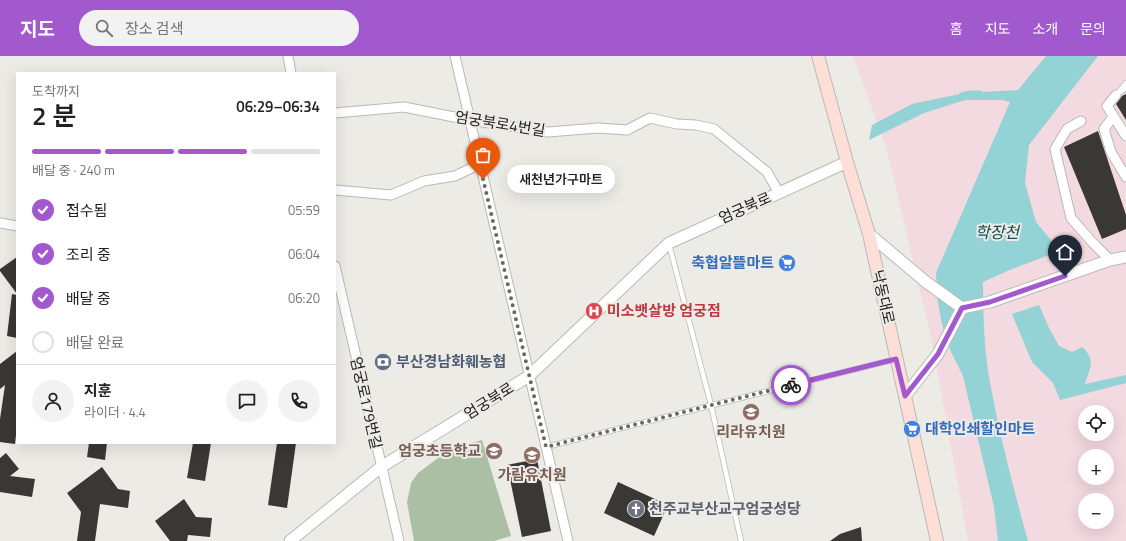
<!DOCTYPE html>
<html lang="ko">
<head>
<meta charset="utf-8">
<style>
  body { margin:0; font-family:"Titillium Web","Noto Sans KR",sans-serif; background:#f2f2f2; color:#202124; height:100vh; display:flex; flex-direction:column; font-size:15px; white-space:nowrap }
  * { box-sizing:border-box; margin:0 }
  p { font-size:13px; color:#757577 }
  .icon { flex:none; width:22px; height:22px; fill:none; stroke:currentColor; stroke-width:2; stroke-linecap:round; stroke-linejoin:round }
  .map { position:relative; flex:1; overflow:hidden }
  .drawer { position:absolute; left:16px; top:16px; width:320px; height:372px; display:flex; flex-direction:column; background:#fff; border-radius:0px; box-shadow:0 4px 16px #0002 }
  .drawer>* { flex:none }
  .tools { position:absolute; left:1078px; top:349px; display:grid; gap:8px }
  .tools a { display:grid; place-items:center; width:36px; height:36px; border-radius:50%; background:#fff; box-shadow:0 4px 16px #0002; font-size:20px }
  .pin { position:absolute; display:grid; place-items:center; width:34px; height:34px; color:#fff; margin:-41px -17px; border-radius:50% 50% 50% 0; rotate:-45deg; box-shadow:0 0 4px #0007 }
  .pin .icon { rotate:45deg }
  .courier { position:absolute; display:grid; place-items:center; width:40px; height:40px; margin:-20px; border:3px solid #a159cd; border-radius:50%; background:#fff; color:#222; box-shadow:0 1px 5px #0007 }
  .bubble { position:absolute; height:28px; border-radius:14px; background:#fff; box-shadow:0 4px 16px #0002; font-size:13px; font-weight:600; line-height:28px; text-align:center }
  .summary em { font-style:normal; font-weight:600 }
  .summary div { display:flex; flex-direction:column-reverse }
  .summary { display:flex; align-items:center; justify-content:space-between; height:68px; padding:0 16px }
  h1 { font-size:26px; font-weight:600; line-height:30px }
  .bar { display:grid; grid-template-columns:repeat(4,1fr); gap:6px 4px; align-content:center; height:48px; padding:0 16px }
  .bar i { height:5px; border-radius:3px; background:#e0e0e0 }
  .bar .active { background:#a159cd }
  .bar p { grid-column:span 4 }
  .line { display:flex; align-items:center; gap:10px; padding:0 16px; border-top:1px solid #e0e0e0 }
  .line div { flex:1 }
  .round { display:grid; place-items:center; flex:none; width:42px; height:42px; border-radius:21px; background:#f2f2f2 }
  ol { padding:0 16px; list-style:none }
  li { display:flex; align-items:center; gap:12px; height:44px }
  li p { margin-inline-start:auto }
  li .icon { padding:4px; border-radius:50%; background:#a159cd; color:#fff; stroke-width:4 }
  li:last-child { color:#757577 }
  li i { width:22px; height:22px; border:2px solid #e0e0e0; border-radius:50% }
  header { display:flex; align-items:center; gap:24px; box-sizing:border-box; height:56px; padding:0 20px; background:#a159cd; color:#fff }
  header strong { font-size:19px }
  nav { display:flex; gap:22px; margin-inline-start:auto; font-size:14px }
  .search { width:280px; height:36px; background:#f2f2f2; display:flex; align-items:center; gap:10px; box-sizing:border-box; padding:0 14px; border-radius:22px; color:#757577; font-size:15px }
  .map>svg:first-child { display:block }
  .industrial { fill:#f3d9e0; fill-rule:evenodd }
  .green { fill:#aabfa4 }
  .water { fill:#93d3d5 }
  .lines { fill:none; stroke-linecap:round; stroke-linejoin:round }
  .stream { stroke:#93d3d5; stroke-width:3 }
  .building { fill:#393834 }
  .service-casing { stroke:#bab9b4; stroke-width:6 }
  .minor-casing { stroke:#bab9b4; stroke-width:11 }
  .tertiary-casing { stroke:#bab9b4; stroke-width:13 }
  .secondary-casing { stroke:#bab9b4; stroke-width:14 }
  .service { stroke:#fff; stroke-width:4.5 }
  .minor { stroke:#fff; stroke-width:9 }
  .tertiary { stroke:#fff; stroke-width:11 }
  .secondary { stroke:#fedfd8; stroke-width:12 }
  .done { stroke:#696865; stroke-width:4; stroke-dasharray:0 7.2 }
  .route { stroke:#a159cd; stroke-width:5 }
  .labels { text-anchor:middle; stroke-width:4; stroke-linejoin:round; paint-order:stroke }
  .street-label { font-size:15px; fill:#222120; stroke:#ecebe6 }
  .shop-label { font-size:15px; font-weight:bold; fill:#366cbe; stroke:#ecebe6; text-anchor:end }
  .health-label { font-size:15px; font-weight:bold; fill:#be3a42; stroke:#ecebe6; text-anchor:start }
  .service-label { font-size:15px; font-weight:bold; fill:#4e5e75; stroke:#ecebe6; text-anchor:start }
  .education-label { font-size:15px; font-weight:bold; fill:#785e54; stroke:#ecebe6 }
  .worship-label { font-size:15px; font-weight:bold; fill:#5b616d; stroke:#ecebe6; text-anchor:start }
  .water-label { font-size:16px; font-style:italic; fill:#154e50; stroke:#ecebe6 }
</style>
</head>
<body>
<header>
<strong>지도</strong>
<div class="search"><svg class="icon" aria-label="search" viewBox="0 0 24 24"><circle cx="10" cy="10" r="6"/><path d="M15 15l6 6"/></svg>장소 검색</div>
<nav><a>홈</a><a>지도</a><a>소개</a><a>문의</a></nav>
</header>
<div class="map">
<svg width="1126" height="485" viewBox="0 0 1126 485">
  <rect width="100%" height="100%" fill="#ecebe6"/>
  <path class="industrial" d="M853,0H1126V485H968L931,281L887,94ZM1085,356H1107V378H1085ZM1085,400H1107V422H1085ZM1085,444H1107V466H1085Z"/>
  <polygon class="green" points="482,384 511,480 494,485 414,485 407,446 411,427 418,417 450,393"/>
  <g class="water">
    <path d="M1046,0H1098L1029,89L1025,127L1036,166L1060,195L1012,213L983,226C983,258 984,290 989,321C999,377 1013,431 1028,485H998L994,451L963,320L951,296L942,268L937,242L936,217L1010,46L1002,44H965L924,57L869,84L872,69L912,48L964,37L1018,34Z"/>
    <path d="M1039,249L1049,272L1059,290L1072,296L1082,291C1097,304 1089,313 1085,328L1126,319V327L1060,344L1053,327L1032,306L1012,258Z"/>
  </g>
  <g class="lines">
    <polyline class="stream" points="961,38 969,36 981,36"/>
  </g>
  <g class="building">
    <polygon points="1126,38 1126,64 1116,48 1122,40"/>
    <polygon points="1098,75 1126,159 1126,173 1102,183 1064,91"/>
    <polygon points="17,201 17,238 0,215 0,213"/>
    <polygon points="12,238 17,239 17,282 7,280"/>
    <polygon points="17,295 17,371 15,388 0,386 0,363 5,329 0,333 0,308"/>
    <polygon points="89,387 107,387 105,404 87,401"/>
    <polygon points="193,387 211,387 205,425 187,422"/>
    <polygon points="277,387 296,387 287,452 268,449"/>
    <polygon points="6,397 19,413 10,420 35,423 32,441 0,436 0,402"/>
    <polygon points="537,403 551,475 522,481 507,409"/>
    <polygon points="102,411 118,433 130,435 128,452 100,448 95,485 77,485 81,456 67,437"/>
    <polygon points="618,426 668,449 654,480 604,457"/>
    <polygon points="184,443 196,461 212,462 210,481 188,479 187,485 170,485 155,465"/>
    <polygon points="861,471 862,485 830,485 840,478"/>
  </g>
  <g class="lines">
    <defs>
      <g id="service">
        <polyline points="1126,27 1116,39 1126,32"/>
        <polyline points="669,188 711,349 741,485"/>
        <polyline points="546,391 896,303"/>
      </g>
      <g id="minor">
        <polyline points="288,0 291,17"/>
        <polyline points="455,0 568,485"/>
        <polyline points="1116,39 1107,50 1126,80"/>
        <polyline points="335,57 404,51 469,64 548,76 598,72 627,74 650,62 677,68 696,69 714,73 767,116 779,137"/>
        <polyline points="1113,61 1104,73 1111,96 1126,121"/>
        <polyline points="1081,65 1067,73 1055,93 1071,162 1092,186 1110,204"/>
        <polyline points="335,134 391,139 424,125 455,120 480,108"/>
        <polyline points="0,167 17,170"/>
        <polyline points="335,210 399,485"/>
      </g>
      <g id="tertiary">
        <polyline points="869,178 926,226 962,252 990,246 1110,204 1126,201"/>
        <polyline points="905,340 938,298 962,252"/>
        <polyline points="290,485 381,411 529,320 669,187 847,106"/>
      </g>
      <polyline id="secondary" points="818,0 847,106 869,178 937,485"/>
    </defs>
    <use href="#service" class="service-casing"/>
    <use href="#minor" class="minor-casing"/>
    <use href="#tertiary" class="tertiary-casing"/>
    <use href="#secondary" class="secondary-casing"/>
    <use href="#service" class="service"/>
    <use href="#minor" class="minor"/>
    <use href="#tertiary" class="tertiary"/>
    <use href="#secondary" class="secondary"/>
  </g>
  <g class="lines">
    <polyline class="done" points="483,123 546,391 791,329"/>
    <polyline class="route" points="791,329 896,303 905,340 938,298 962,252 990,246 1065,220"/>
  </g>
  <defs>
    <symbol id="supermarket-disc" viewBox="-11 -11 22 22"><circle r="9.5" fill="#3f7fe0" stroke="#ecebe6"/><path d="M-6-5.5h2.5l.6 2H6L4.5 2H-2.5L-4.4-4H-6ZM-1.5 3.2a1.3 1.3 0 1 0 .1 0ZM3 3.2a1.3 1.3 0 1 0 .1 0Z" fill="#fff"/></symbol>
    <symbol id="hospital-disc" viewBox="-11 -11 22 22"><circle r="9.5" fill="#e0444e" stroke="#ecebe6"/><path d="M-5-5h3v3.5h4V-5h3V5h-3V1.5h-4V5h-3Z" fill="#fff"/></symbol>
    <symbol id="bank-disc" viewBox="-11 -11 22 22"><circle r="9.5" fill="#5c6f8a" stroke="#ecebe6"/><path d="M-6-4H6V4H-6ZM0-2.3a2.3 2.3 0 1 0 0 4.6a2.3 2.3 0 1 0 0-4.6Z" fill="#fff"/></symbol>
    <symbol id="school-disc" viewBox="-11 -11 22 22"><circle r="9.5" fill="#8d6e63" stroke="#ecebe6"/><path d="M0-5L7-2L0 1L-7-2ZM-4 1L0 2.5L4 1V4Q0 6-4 4Z" fill="#fff"/></symbol>
    <symbol id="church-disc" viewBox="-11 -11 22 22"><circle r="9.5" fill="#6b7280" stroke="#ecebe6"/><path d="M-1.2-6h2.4v3.5h3.3v2.4h-3.3V6h-2.4V-.1h-3.3v-2.4h3.3Z" fill="#fff"/></symbol>
  </defs>
  <g fill-rule="evenodd">
    <use href="#supermarket-disc" x="777" y="197" width="20" height="20"/>
    <use href="#hospital-disc" x="584" y="245" width="20" height="20"/>
    <use href="#bank-disc" x="373" y="296" width="20" height="20"/>
    <use href="#school-disc" x="741" y="346" width="20" height="20"/>
    <use href="#supermarket-disc" x="902" y="363" width="20" height="20"/>
    <use href="#school-disc" x="484" y="385" width="20" height="20"/>
    <use href="#school-disc" x="522" y="389" width="20" height="20"/>
    <use href="#church-disc" x="626" y="443" width="20" height="20"/>
  </g>
  <g class="labels">
    <g class="street-label">
      <text transform="translate(500 68) rotate(9)" y="5">엄궁북로4번길</text>
      <text transform="translate(745 152) rotate(-24)" y="5">엄궁북로</text>
      <text transform="translate(883 241) rotate(77)" y="5">낙동대로</text>
      <text transform="translate(489 345) rotate(-32)" y="5">엄궁북로</text>
      <text transform="translate(366 347) rotate(77)" y="5">엄궁로179번길</text>
    </g>
    <g class="shop-label">
      <text x="774" y="212">축협알뜰마트</text>
      <text x="925" y="378" text-anchor="start">대학인쇄할인마트</text>
    </g>
    <g class="health-label">
      <text x="607" y="260">미소뱃살방 엄궁점</text>
    </g>
    <g class="service-label">
      <text x="396" y="311">부산경남화훼농협</text>
    </g>
    <g class="education-label">
      <text x="751" y="381">리라유치원</text>
      <text x="481" y="400" text-anchor="end">엄궁초등학교</text>
      <text x="532" y="424">가람유치원</text>
    </g>
    <g class="worship-label">
      <text x="649" y="458">천주교부산교구엄궁성당</text>
    </g>
    <g class="water-label">
      <text x="997" y="182">학장천</text>
    </g>
  </g>
</svg>
<div class="tools">
<a><svg class="icon" aria-label="locate" viewBox="0 0 24 24"><circle cx="12" cy="12" r="6"/><path d="M12 2v4M12 18v4M2 12h4M18 12h4"/></svg></a>
<a>+</a>
<a>−</a>
</div>
<div class="pin" style="left:483px;top:123px;background:#ea580c"><svg class="icon" aria-label="bag" viewBox="0 0 24 24"><path d="M5 8h14l-1 12H6zM9 8a3 3 0 0 1 6 0"/></svg></div>
<div class="pin" style="left:1065px;top:220px;background:#1f2937"><svg class="icon" aria-label="home" viewBox="0 0 24 24"><path d="M3 11l9-7 9 7M6 9v11h12V9"/></svg></div>
<div class="courier" style="left:791px;top:329px"><svg class="icon" aria-label="bike" viewBox="0 0 24 24"><circle cx="6" cy="16" r="4"/><circle cx="18" cy="16" r="4"/><path d="M6 16l4-8h5l3 8M10 8l3 8H6M13 5h3"/></svg></div>
<div class="bubble" style="left:507px;top:109px;width:108px">새천년가구마트</div>
<section class="drawer">
<div class="summary"><div><h1>2 분</h1><p>도착까지</p></div><em>06:29–06:34</em></div>
<div class="bar"><i class="active"></i><i class="active"></i><i class="active"></i><i></i><p>배달 중 · 240 m</p></div>
<ol>
<li><svg class="icon" aria-label="check" viewBox="0 0 24 24"><path d="M5 12l5 5 9-10"/></svg>접수됨<p>05:59</p></li>
<li><svg class="icon" aria-label="check" viewBox="0 0 24 24"><path d="M5 12l5 5 9-10"/></svg>조리 중<p>06:04</p></li>
<li><svg class="icon" aria-label="check" viewBox="0 0 24 24"><path d="M5 12l5 5 9-10"/></svg>배달 중<p>06:20</p></li>
<li><i></i>배달 완료</li>
</ol>
<div class="line" style="height:72px"><a class="round"><svg class="icon" aria-label="person" viewBox="0 0 24 24"><circle cx="12" cy="8" r="4"/><path d="M4 21q1-7 8-7t8 7"/></svg></a><div><b>지훈</b><p>라이더 · 4.4</p></div><a class="round"><svg class="icon" aria-label="chat" viewBox="0 0 24 24"><path d="M4 5h16v11H9l-5 4z"/></svg></a><a class="round"><svg class="icon" aria-label="phone" viewBox="0 0 24 24"><path d="M5 4h4l2 5-3 2q2 4 5 5l2-3 5 2v4C11 20 4 13 5 4z"/></svg></a></div>
</section>
</div>
</body>
</html>
